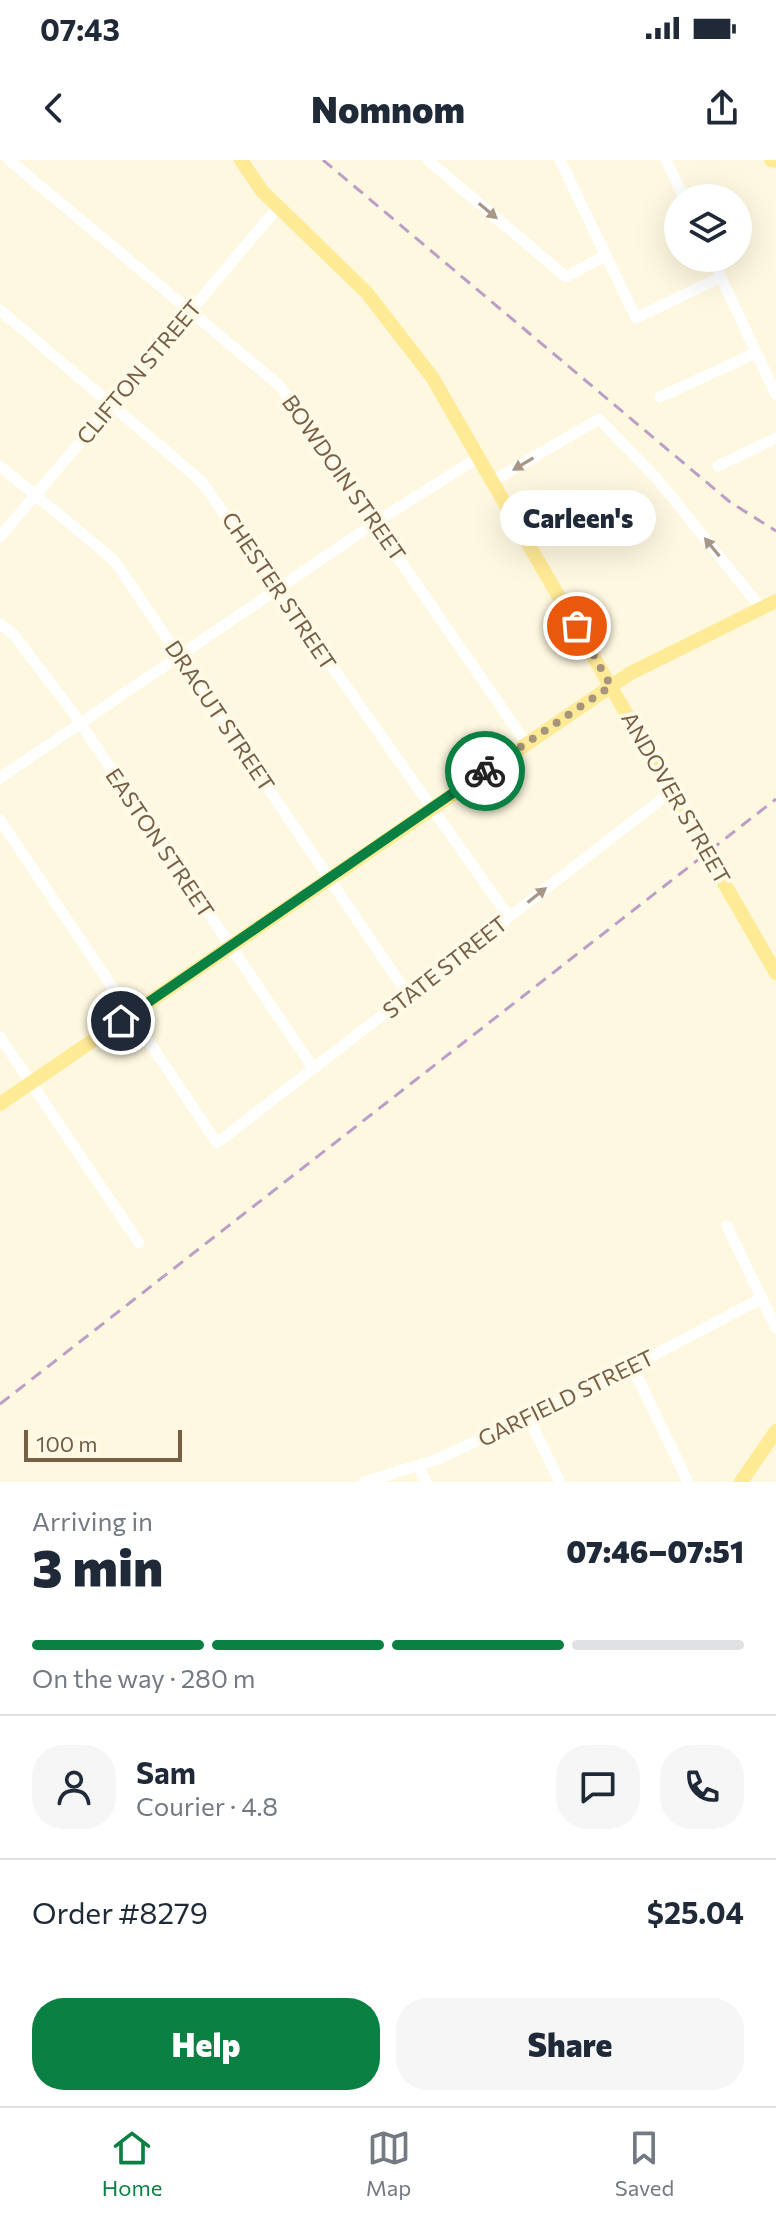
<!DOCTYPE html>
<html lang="en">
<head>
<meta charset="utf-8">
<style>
  body { margin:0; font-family:Commissioner,sans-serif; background:#f6f6f7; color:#1f2937; height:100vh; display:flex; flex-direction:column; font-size:30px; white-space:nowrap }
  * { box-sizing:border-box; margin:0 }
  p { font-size:26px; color:#747a83 }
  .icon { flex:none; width:44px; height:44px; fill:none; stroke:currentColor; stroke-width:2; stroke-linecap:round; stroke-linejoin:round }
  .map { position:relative; height:1322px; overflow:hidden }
  .drawer { display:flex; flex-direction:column; background:#fff; flex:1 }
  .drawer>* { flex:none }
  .tools { position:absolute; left:664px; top:24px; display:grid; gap:16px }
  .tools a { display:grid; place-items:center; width:88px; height:88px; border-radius:50%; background:#fff; box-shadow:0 8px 32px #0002; font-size:40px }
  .scale { position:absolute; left:24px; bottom:20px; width:158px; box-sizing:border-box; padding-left:8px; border:4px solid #775f45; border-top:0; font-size:22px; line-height:28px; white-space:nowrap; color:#775f45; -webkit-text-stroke:6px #fffae8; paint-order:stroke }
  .pin { position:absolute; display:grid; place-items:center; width:68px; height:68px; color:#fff; margin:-34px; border:4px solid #fff; border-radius:50%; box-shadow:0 2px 8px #0007 }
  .courier { position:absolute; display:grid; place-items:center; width:80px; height:80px; margin:-40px; border:6px solid #0b8043; border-radius:50%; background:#fff; color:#222; box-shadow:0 2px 10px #0007 }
  .bubble { position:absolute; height:56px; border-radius:28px; background:#fff; box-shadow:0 8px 32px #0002; font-size:26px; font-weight:800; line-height:56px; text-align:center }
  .head em { font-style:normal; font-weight:800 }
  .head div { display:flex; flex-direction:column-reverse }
  .head { display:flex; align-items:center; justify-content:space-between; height:136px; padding:0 32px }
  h1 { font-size:52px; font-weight:800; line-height:60px }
  .bar { display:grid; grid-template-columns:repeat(4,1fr); gap:12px 8px; align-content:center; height:96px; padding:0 32px }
  .bar i { height:10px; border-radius:6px; background:#e0e1e3 }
  .bar .current { background:#0b8043 }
  .bar p { grid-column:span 4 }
  .line { display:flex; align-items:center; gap:20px; padding:0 32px; border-top:2px solid #e0e1e3 }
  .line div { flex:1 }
  .round { display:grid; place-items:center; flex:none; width:84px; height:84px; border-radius:32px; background:#f6f6f7 }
  .button { display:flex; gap:16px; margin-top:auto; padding:16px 32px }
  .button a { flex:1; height:92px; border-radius:32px; background:#0b8043; color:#fff; font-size:32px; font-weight:800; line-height:92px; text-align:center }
  .button a+a { background:#f6f6f7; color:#1f2937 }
  .status { display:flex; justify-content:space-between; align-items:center; height:56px; padding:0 40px; background:#fff; direction:ltr }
  .status svg { height:22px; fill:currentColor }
  header { display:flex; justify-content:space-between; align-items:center; height:104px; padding:0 32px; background:#fff; font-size:36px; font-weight:800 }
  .dock { display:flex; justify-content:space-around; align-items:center; height:112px; border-top:2px solid #e0e1e3; background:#fff; font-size:22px; color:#747a83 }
  .dock a { display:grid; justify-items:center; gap:4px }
  .dock .current { color:#0b8043 }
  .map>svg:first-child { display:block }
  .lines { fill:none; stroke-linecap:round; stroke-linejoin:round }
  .minor { stroke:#fff; stroke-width:11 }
  .major { stroke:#ffea96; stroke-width:14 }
  .rail { stroke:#bc9ec8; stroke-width:3; stroke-dasharray:12 8; stroke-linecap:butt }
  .oneway { fill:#a79786 }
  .done { stroke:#a6957b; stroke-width:8; stroke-dasharray:0 14.4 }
  .route { stroke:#0b8043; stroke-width:10 }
  .labels { text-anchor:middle; stroke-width:8; stroke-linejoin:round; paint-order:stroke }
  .street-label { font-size:22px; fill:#775f45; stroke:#fffae8 }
</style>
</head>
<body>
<div class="status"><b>07:43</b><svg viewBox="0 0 49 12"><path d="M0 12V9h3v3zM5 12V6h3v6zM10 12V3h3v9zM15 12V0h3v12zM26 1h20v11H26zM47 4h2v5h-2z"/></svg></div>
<header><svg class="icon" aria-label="back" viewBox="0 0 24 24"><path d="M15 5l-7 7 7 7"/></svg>Nomnom<svg class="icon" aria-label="share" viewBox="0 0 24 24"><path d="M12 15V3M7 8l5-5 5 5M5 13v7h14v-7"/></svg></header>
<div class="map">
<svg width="776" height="1322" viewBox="0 0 776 1322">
  <rect width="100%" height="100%" fill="#fef8e0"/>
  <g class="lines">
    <g class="minor">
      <polyline points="9,0 279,225 526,583"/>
      <polyline points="428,0 566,117 606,95"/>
      <polyline points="560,0 636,158 721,117"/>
      <polyline points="666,0 684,38"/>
      <polyline points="712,98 776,235"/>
      <polyline points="0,150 201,321 509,757"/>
      <polyline points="660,237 756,193"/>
      <polyline points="0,306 114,400 408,835"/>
      <polyline points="718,306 776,278"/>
      <polyline points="493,321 599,259 658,320 761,448"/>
      <polyline points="0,377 279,46"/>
      <polyline points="0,464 13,474 72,551 313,908"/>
      <polyline points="0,618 376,362 479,297"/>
      <polyline points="0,660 217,983 672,631"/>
      <polyline points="0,877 139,1083"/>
      <polyline points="727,1066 776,1168"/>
      <polyline points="632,1206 688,1322"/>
      <polyline points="528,1257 560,1322"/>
      <polyline points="419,1307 426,1322"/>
      <polyline points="364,1322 438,1299 599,1224 762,1138"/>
    </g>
    <g class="major">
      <polyline points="241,0 262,31 367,133 432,217 776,813"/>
      <polyline points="771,0 776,1"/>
      <polyline points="0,944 629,514 776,441"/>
      <polyline points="741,1322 776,1271"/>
    </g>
    <g class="rail">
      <polyline points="323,0 730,342 776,371"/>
      <polyline points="0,1244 776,639"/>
    </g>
  </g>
  <defs><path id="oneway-solid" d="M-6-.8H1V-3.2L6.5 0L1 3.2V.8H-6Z" transform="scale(2)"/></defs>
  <g class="oneway">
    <use href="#oneway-solid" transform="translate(488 51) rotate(40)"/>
    <use href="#oneway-solid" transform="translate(523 304) rotate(149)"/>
    <use href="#oneway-solid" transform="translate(712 387) rotate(-129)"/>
    <use href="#oneway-solid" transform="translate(537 735) rotate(-38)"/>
  </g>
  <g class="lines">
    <polyline class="done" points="485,611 611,526 577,466"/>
    <polyline class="route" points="121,861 485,611"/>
  </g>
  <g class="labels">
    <g class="street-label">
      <text transform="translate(139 212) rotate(-50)" y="8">CLIFTON STREET</text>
      <text transform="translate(344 318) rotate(55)" y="8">BOWDOIN STREET</text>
      <text transform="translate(279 431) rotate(56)" y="8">CHESTER STREET</text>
      <text transform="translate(220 556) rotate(56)" y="8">DRACUT STREET</text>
      <text transform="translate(676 638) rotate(60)" y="8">ANDOVER STREET</text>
      <text transform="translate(160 683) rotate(56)" y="8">EASTON STREET</text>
      <text transform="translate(445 807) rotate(-38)" y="8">STATE STREET</text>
      <text transform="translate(566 1238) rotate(-26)" y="8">GARFIELD STREET</text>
    </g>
  </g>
</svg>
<div class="tools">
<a><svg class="icon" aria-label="layers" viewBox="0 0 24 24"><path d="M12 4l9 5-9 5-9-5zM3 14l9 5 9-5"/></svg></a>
</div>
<div class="scale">100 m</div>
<div class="pin" style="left:577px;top:466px;background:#ea580c"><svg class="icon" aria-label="bag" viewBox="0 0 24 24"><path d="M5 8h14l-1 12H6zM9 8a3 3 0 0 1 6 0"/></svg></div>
<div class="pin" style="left:121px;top:861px;background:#1f2937"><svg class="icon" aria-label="home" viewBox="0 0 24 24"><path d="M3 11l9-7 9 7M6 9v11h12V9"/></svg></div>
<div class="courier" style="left:485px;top:611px"><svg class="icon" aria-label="bike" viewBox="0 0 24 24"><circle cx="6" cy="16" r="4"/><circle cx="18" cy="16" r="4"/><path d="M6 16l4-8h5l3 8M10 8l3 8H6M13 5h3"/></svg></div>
<div class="bubble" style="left:500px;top:330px;width:156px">Carleen's</div>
</div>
<section class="drawer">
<div class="head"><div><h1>3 min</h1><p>Arriving in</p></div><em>07:46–07:51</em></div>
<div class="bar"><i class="current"></i><i class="current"></i><i class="current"></i><i></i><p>On the way · 280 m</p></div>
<div class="line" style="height:144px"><a class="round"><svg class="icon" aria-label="person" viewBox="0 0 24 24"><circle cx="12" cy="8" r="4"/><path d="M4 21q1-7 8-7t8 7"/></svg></a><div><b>Sam</b><p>Courier · 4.8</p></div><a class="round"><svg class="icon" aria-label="chat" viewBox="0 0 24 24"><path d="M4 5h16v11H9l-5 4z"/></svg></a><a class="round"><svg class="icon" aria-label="phone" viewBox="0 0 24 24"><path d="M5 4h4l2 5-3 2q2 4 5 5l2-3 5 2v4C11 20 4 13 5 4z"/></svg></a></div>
<div class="line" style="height:104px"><div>Order #8279</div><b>$25.04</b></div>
<div class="button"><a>Help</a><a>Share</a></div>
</section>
<nav class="dock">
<a class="current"><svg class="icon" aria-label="home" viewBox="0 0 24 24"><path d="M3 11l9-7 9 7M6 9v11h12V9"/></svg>Home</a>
<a><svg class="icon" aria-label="map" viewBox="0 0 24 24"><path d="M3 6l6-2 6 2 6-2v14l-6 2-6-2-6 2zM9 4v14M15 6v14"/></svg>Map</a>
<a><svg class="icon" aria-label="saved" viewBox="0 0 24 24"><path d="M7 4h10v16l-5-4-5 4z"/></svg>Saved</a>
</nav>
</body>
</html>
